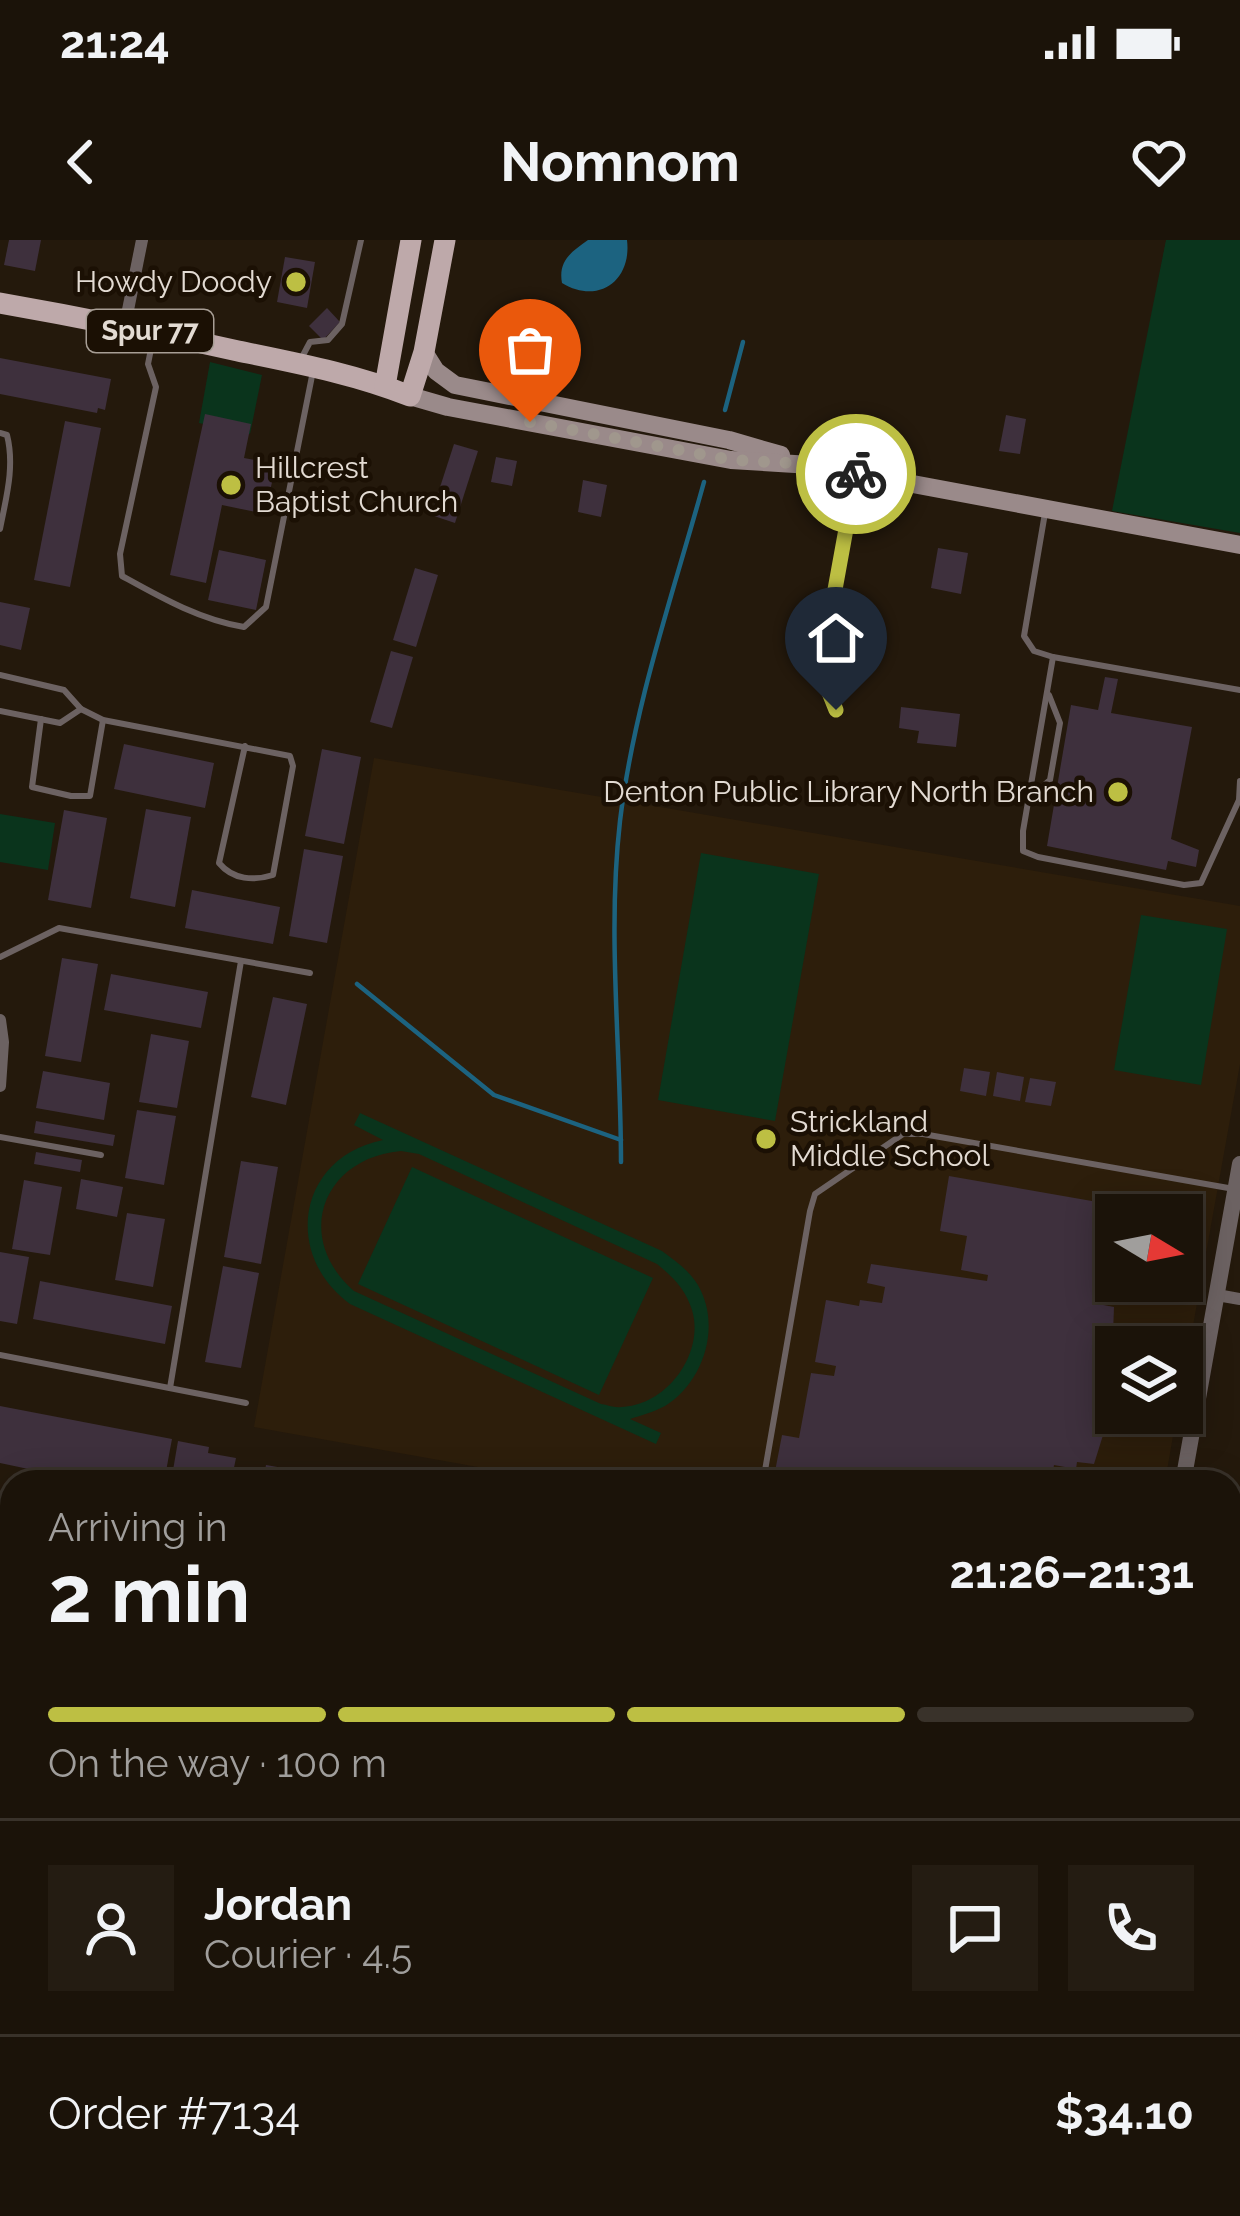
<!DOCTYPE html>
<html lang="en">
<head>
<meta charset="utf-8">
<style>
  body { margin:0; font-family:Raleway,sans-serif; background:#241c12; color:#f1f3f6; height:100vh; display:flex; flex-direction:column; font-size:45px; white-space:nowrap }
  * { box-sizing:border-box; margin:0 }
  p { font-size:39px; color:#a09e9c }
  .icon { flex:none; width:66px; height:66px; fill:none; stroke:currentColor; stroke-width:2; stroke-linecap:round; stroke-linejoin:round }
  .map { position:relative; flex:1; overflow:hidden }
  .side { position:absolute; left:0px; top:1230px; width:1242px; height:747px; display:flex; flex-direction:column; background:#1b1309; border-radius:36px 36px 0 0; box-shadow:0 6px 30px #0003,0 0 0 3px #39322a }
  .side>* { flex:none }
  .needle { width:78px; rotate:100deg }
  .fabs { position:absolute; left:1095px; top:954px; display:grid; gap:24px }
  .fabs a { display:grid; place-items:center; width:108px; height:108px; border-radius:0px; background:#1b1309; box-shadow:0 6px 30px #0003,0 0 0 3px #39322a; font-size:60px }
  .pin { position:absolute; display:grid; place-items:center; width:102px; height:102px; color:#fff; margin:-123px -51px; border-radius:50% 50% 50% 0; rotate:-45deg; box-shadow:0 0 12px #0007 }
  .pin .icon { rotate:45deg }
  .courier { position:absolute; display:grid; place-items:center; width:120px; height:120px; margin:-60px; border:9px solid #bdbf43; border-radius:50%; background:#fff; color:#222; box-shadow:0 3px 15px #0007 }
  .overview em { font-style:normal; font-weight:700 }
  .overview div { display:flex; flex-direction:column-reverse }
  .overview { display:flex; align-items:center; justify-content:space-between; height:204px; padding:0 48px }
  h1 { font-size:78px; font-weight:700; line-height:90px }
  .bar { display:grid; grid-template-columns:repeat(4,1fr); gap:18px 12px; align-content:center; height:144px; padding:0 48px }
  .bar i { height:15px; border-radius:9px; background:#39322a }
  .bar .active { background:#bdbf43 }
  .bar p { grid-column:span 4 }
  .line { display:flex; align-items:center; gap:30px; padding:0 48px; border-top:3px solid #39322a }
  .line div { flex:1 }
  .round { display:grid; place-items:center; flex:none; width:126px; height:126px; border-radius:0px; background:#241c12 }
  .status { display:flex; justify-content:space-between; align-items:center; height:84px; padding:0 60px; background:#1b1309; direction:ltr }
  .status svg { height:33px; fill:currentColor }
  header { display:flex; justify-content:space-between; align-items:center; height:156px; padding:0 48px; background:#1b1309; font-size:54px; font-weight:700 }
  .map>svg:first-child { display:block }
  .built { fill:#2d1e0b; fill-rule:evenodd }
  .green { fill:#0a341c; fill-rule:evenodd }
  .water { fill:#1c6380 }
  .lines { fill:none; stroke-linecap:round; stroke-linejoin:round }
  .stream { stroke:#1c6380; stroke-width:4.5 }
  .building { fill:#3e303d }
  .service { stroke:#6c6262; stroke-width:6 }
  .minor { stroke:#6c6262; stroke-width:12 }
  .tertiary { stroke:#6c6262; stroke-width:16 }
  .secondary { stroke:#9a8a8a; stroke-width:18 }
  .primary { stroke:#bea9aa; stroke-width:21 }
  .done { stroke:#a0978d; stroke-width:12; stroke-dasharray:0 21.6 }
  .route { stroke:#bdbf43; stroke-width:15 }
  .poi-dot { fill:#bdbf43; stroke:#1b1004; stroke-width:4.5 }
  .labels { text-anchor:middle; stroke-width:9; stroke-linejoin:round; paint-order:stroke }
  .shield { fill:#1b1004; stroke:#a79e95; stroke-width:3 }
  .shield-label { font-size:27px; font-weight:bold; fill:#e3dbd3 }
  .poi-label { font-size:30px; fill:#e3dbd3; stroke:#1b1004; text-anchor:end }
</style>
</head>
<body>
<div class="status"><b>21:24</b><svg viewBox="0 0 49 12"><path d="M0 12V9h3v3zM5 12V6h3v6zM10 12V3h3v9zM15 12V0h3v12zM26 1h20v11H26zM47 4h2v5h-2z"/></svg></div>
<header><svg class="icon" aria-label="back" viewBox="0 0 24 24"><path d="M15 5l-7 7 7 7"/></svg>Nomnom<svg class="icon" aria-label="heart" viewBox="0 0 24 24"><path d="M12 20l-8-8c-3-5 5-10 8-4 3-6 11-1 8 4z"/></svg></header>
<div class="map">
<svg width="1240" height="1976" viewBox="0 0 1240 1976">
  <rect width="100%" height="100%" fill="#24190c"/>
  <path class="built" d="M374,518L1240,666V824L1182,1147V1107H1116V1173H1177L1165,1242H561L254,1187ZM1116,975H1182V1041H1116Z"/>
  <g class="green">
    <polygon points="1166,0 1240,0 1240,293 1112,271"/>
    <polygon points="210,122 262,135 250,194 199,183"/>
    <polygon points="0,574 55,583 48,630 0,622"/>
    <polygon points="701,613 819,634 775,881 658,860"/>
    <polygon points="1141,675 1227,689 1201,845 1114,830"/>
    <path d="M360,873L662,1011C677,1022 693,1033 701,1051C720,1091 702,1143 665,1166C654,1172 642,1175 630,1179L661,1193L656,1204L350,1064C282,1014 298,917 383,900L354,885ZM401,911L419,914L657,1024C673,1037 686,1050 692,1070C705,1113 667,1166 621,1167C614,1168 608,1165 601,1164L354,1051C293,998 322,918 401,911Z"/>
    <polygon points="412,927 653,1038 599,1155 358,1044"/>
  </g>
  <path class="water" d="M588,0H627C632,41 598,65 562,43C558,21 571,12 588,0Z"/>
  <g class="lines">
    <g class="stream">
      <polyline points="725,170 743,102"/>
      <polyline points="357,744 494,855 621,900"/>
      <path d="M621,922C621,808 607,695 620,581C634,465 673,354 704,242"/>
      <polyline points="1010,1965 1017,1976"/>
    </g>
  </g>
  <g class="building">
    <polygon points="9,0 41,0 35,31 4,25"/>
    <polygon points="285,17 315,22 307,68 277,62"/>
    <polygon points="327,68 340,82 323,100 309,86"/>
    <polygon points="0,118 111,139 105,170 98,168 97,173 0,154"/>
    <polygon points="205,174 251,184 244,218 276,224 265,274 222,265 206,343 170,335"/>
    <polygon points="1006,175 1026,179 1020,214 999,211"/>
    <polygon points="65,181 101,188 70,347 34,340"/>
    <polygon points="454,204 478,211 455,283 431,275"/>
    <polygon points="496,217 517,221 512,246 491,242"/>
    <polygon points="583,240 607,245 601,277 578,272"/>
    <polygon points="938,308 968,313 961,354 931,348"/>
    <polygon points="219,310 266,320 256,370 208,360"/>
    <polygon points="415,328 438,335 416,407 393,400"/>
    <polygon points="0,362 30,368 21,410 0,405"/>
    <polygon points="391,411 413,417 392,488 370,482"/>
    <polygon points="1105,437 1118,439 1111,473 1192,487 1171,599 1199,610 1196,627 1168,621 1166,630 1047,606 1071,465 1098,470"/>
    <polygon points="901,467 960,474 956,507 917,503 919,491 899,488"/>
    <polygon points="124,504 214,523 205,568 114,549"/>
    <polygon points="322,509 361,517 344,604 305,596"/>
    <polygon points="146,569 191,577 175,667 130,658"/>
    <polygon points="64,570 107,578 91,668 48,660"/>
    <polygon points="304,609 343,616 327,703 289,696"/>
    <polygon points="192,650 280,667 273,704 185,688"/>
    <polygon points="62,718 98,724 81,822 45,816"/>
    <polygon points="111,734 208,752 201,788 104,770"/>
    <polygon points="273,757 307,764 286,865 251,857"/>
    <polygon points="151,794 189,801 177,868 139,862"/>
    <polygon points="964,828 990,832 986,856 960,851"/>
    <polygon points="43,831 110,843 104,880 36,868"/>
    <polygon points="997,832 1024,837 1020,861 993,856"/>
    <polygon points="1030,838 1056,842 1051,866 1025,862"/>
    <polygon points="137,870 176,876 164,945 125,938"/>
    <polygon points="36,881 115,895 113,906 34,893"/>
    <polygon points="36,912 82,920 80,932 34,924"/>
    <polygon points="241,921 278,927 261,1024 224,1017"/>
    <polygon points="949,936 1109,964 1093,1063 1114,1067 1111,1147 1106,1146 1105,1154 1105,1165 1116,1167 1109,1191 1104,1192 1094,1224 1077,1222 1076,1229 1054,1225 1051,1242 773,1242 782,1195 799,1198 811,1133 834,1136 836,1126 815,1122 826,1060 859,1066 860,1060 882,1063 885,1047 867,1043 871,1024 987,1041 988,1035 961,1030 967,996 940,991"/>
    <polygon points="81,939 123,947 117,977 76,969"/>
    <polygon points="24,940 62,947 50,1015 12,1009"/>
    <polygon points="127,973 165,979 153,1047 115,1040"/>
    <polygon points="0,1012 29,1017 17,1084 0,1081"/>
    <polygon points="223,1026 259,1033 241,1128 205,1122"/>
    <polygon points="40,1041 172,1066 165,1104 33,1079"/>
    <polygon points="0,1166 172,1199 164,1242 90,1242 0,1223"/>
    <polygon points="178,1201 209,1207 208,1213 236,1218 231,1242 171,1242"/>
    <polygon points="266,1225 323,1235 322,1242 263,1242"/>
    <polygon points="1230,1305 1240,1307 1240,1360 1230,1358"/>
    <polygon points="0,1309 12,1312 12,1344 0,1342"/>
    <polygon points="0,1552 12,1554 12,1587 0,1585"/>
    <polygon points="1230,1645 1240,1647 1240,1696 1230,1695"/>
    <polygon points="0,1654 10,1656 4,1688 0,1688"/>
    <polygon points="0,1770 12,1773 12,1802 0,1799"/>
    <polygon points="1230,1805 1240,1807 1240,1856 1230,1854"/>
    <polygon points="0,1882 12,1895 12,1923 6,1928 0,1921"/>
    <polygon points="0,1947 12,1949 12,1965 18,1965 16,1976 0,1976"/>
    <polygon points="1230,1955 1240,1957 1236,1976 1169,1976 1171,1965 1230,1965"/>
    <polygon points="224,1965 262,1965 260,1976 222,1976"/>
    <polygon points="454,1965 485,1965 483,1976 452,1976"/>
    <polygon points="656,1965 691,1965 689,1976 654,1976"/>
    <polygon points="915,1965 917,1976 892,1976 890,1966"/>
    <polygon points="934,1965 957,1965 956,1976 933,1976"/>
  </g>
  <g class="lines">
    <g class="service">
      <path d="M153,99L148,124L156,147L120,314L122,336C160,357 200,380 244,387L266,367L313,131"/>
      <polyline points="301,119 310,102 328,100 342,84 361,0"/>
      <path d="M0,193L7,195C15,227 6,258 0,289"/>
      <polyline points="1045,273 1024,396 1034,411 1053,417 1240,450"/>
      <polyline points="1053,417 1023,591 1023,611 1038,617 1184,645 1201,643 1239,560 1240,541"/>
      <polyline points="0,435 64,450 81,469"/>
      <path d="M0,471L60,483L81,469L103,480L290,516L293,526L273,635C254,641 233,640 219,623L245,506"/>
      <polyline points="41,479 32,547 71,556 90,556 103,480"/>
      <polyline points="1031,556 1050,540 1060,483 1049,455"/>
      <polyline points="0,717 59,688 310,733"/>
      <polyline points="0,897 101,915"/>
      <polyline points="0,1115 246,1163"/>
      <polyline points="170,1148 241,721"/>
      <polyline points="763,1242 810,971 815,954 903,894 923,894 1234,949"/>
      <polyline points="1230,1390 1240,1391"/>
      <polyline points="1230,1545 1240,1446"/>
    </g>
    <g class="minor">
      <polyline points="125,85 142,0"/>
      <polyline points="836,469 828,450 822,421 856,233"/>
      <polyline points="0,780 3,802 0,846"/>
      <polyline points="1217,1055 1240,1059"/>
      <polyline points="1230,1279 1240,1281"/>
      <polyline points="1230,1501 1240,1501"/>
      <polyline points="0,1517 12,1519"/>
      <polyline points="0,1734 12,1736"/>
      <polyline points="1230,1738 1240,1740"/>
      <polyline points="295,1976 297,1965"/>
      <polyline points="517,1976 519,1965"/>
      <polyline points="732,1976 734,1965"/>
    </g>
    <g class="tertiary">
      <polyline points="1183,1242 1240,924"/>
      <polyline points="0,1273 12,1276"/>
      <polyline points="1099,1965 1100,1976"/>
    </g>
    <g class="secondary">
      <polyline points="424,112 436,131 455,145 729,200 781,215"/>
      <polyline points="410,156 448,167 731,220 811,225 1240,305"/>
    </g>
    <g class="primary">
      <path d="M0,63C80,77 159,93 238,111C296,123 355,134 410,156L424,112L445,0"/>
      <polyline points="385,146 411,0"/>
    </g>
  </g>
  <g class="lines">
    <polyline class="done" points="530,182 731,220 811,224 856,234"/>
    <polyline class="route" points="836,470 828,450 822,421 856,234"/>
  </g>
  <g class="poi-dot">
    <circle cx="296" cy="42" r="12"/>
    <circle cx="231" cy="245" r="12"/>
    <circle cx="1118" cy="552" r="12"/>
    <circle cx="766" cy="899" r="12"/>
  </g>
  <g class="labels">
    <rect class="shield" x="87" y="70" width="126" height="42" rx="9"/>
    <g class="shield-label">
      <text x="150" y="100">Spur 77</text>
    </g>
    <g class="poi-label">
      <text x="272" y="52">Howdy Doody</text>
      <text x="255" y="238" text-anchor="start">Hillcrest<tspan x="255" dy="34">Baptist Church</tspan></text>
      <text x="1094" y="562">Denton Public Library North Branch</text>
      <text x="790" y="892" text-anchor="start">Strickland<tspan x="790" dy="34">Middle School</tspan></text>
    </g>
  </g>
</svg>
<div class="fabs">
<a><svg class="needle" viewBox="-14 -14 28 28"><path d="M0-13l5 13h-10z" fill="#e53935"/><path d="M0 13l5-13h-10z" fill="#a09e9c"/></svg></a>
<a><svg class="icon" aria-label="layers" viewBox="0 0 24 24"><path d="M12 4l9 5-9 5-9-5zM3 14l9 5 9-5"/></svg></a>
</div>
<div class="pin" style="left:530px;top:182px;background:#ea580c"><svg class="icon" aria-label="bag" viewBox="0 0 24 24"><path d="M5 8h14l-1 12H6zM9 8a3 3 0 0 1 6 0"/></svg></div>
<div class="pin" style="left:836px;top:470px;background:#1f2937"><svg class="icon" aria-label="home" viewBox="0 0 24 24"><path d="M3 11l9-7 9 7M6 9v11h12V9"/></svg></div>
<div class="courier" style="left:856px;top:234px"><svg class="icon" aria-label="bike" viewBox="0 0 24 24"><circle cx="6" cy="16" r="4"/><circle cx="18" cy="16" r="4"/><path d="M6 16l4-8h5l3 8M10 8l3 8H6M13 5h3"/></svg></div>
<section class="side">
<div class="overview"><div><h1>2 min</h1><p>Arriving in</p></div><em>21:26–21:31</em></div>
<div class="bar"><i class="active"></i><i class="active"></i><i class="active"></i><i></i><p>On the way · 100 m</p></div>
<div class="line" style="height:216px"><a class="round"><svg class="icon" aria-label="person" viewBox="0 0 24 24"><circle cx="12" cy="8" r="4"/><path d="M4 21q1-7 8-7t8 7"/></svg></a><div><b>Jordan</b><p>Courier · 4.5</p></div><a class="round"><svg class="icon" aria-label="chat" viewBox="0 0 24 24"><path d="M4 5h16v11H9l-5 4z"/></svg></a><a class="round"><svg class="icon" aria-label="phone" viewBox="0 0 24 24"><path d="M5 4h4l2 5-3 2q2 4 5 5l2-3 5 2v4C11 20 4 13 5 4z"/></svg></a></div>
<div class="line" style="height:156px"><div>Order #7134</div><b>$34.10</b></div>
</section>
</div>
</body>
</html>
